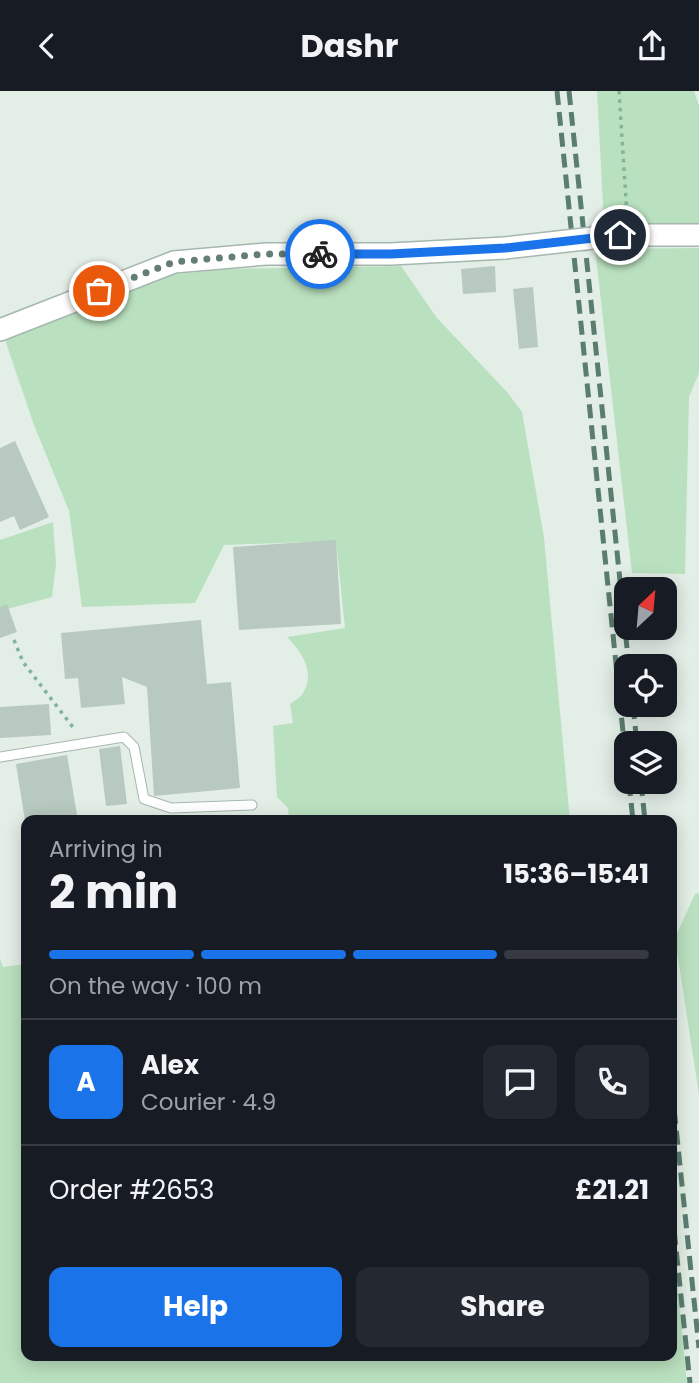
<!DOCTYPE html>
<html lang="en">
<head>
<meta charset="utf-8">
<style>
  body { margin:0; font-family:Poppins,sans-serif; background:#242831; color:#f1f3f6; height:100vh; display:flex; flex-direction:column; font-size:26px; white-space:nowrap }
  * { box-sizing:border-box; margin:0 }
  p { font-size:23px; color:#9ea1a6 }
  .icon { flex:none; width:38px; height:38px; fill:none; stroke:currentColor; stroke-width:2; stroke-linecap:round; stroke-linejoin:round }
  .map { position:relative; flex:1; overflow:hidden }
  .details { position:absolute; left:21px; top:724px; width:656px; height:546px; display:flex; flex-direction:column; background:#171b24; border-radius:14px; box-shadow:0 4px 18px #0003 }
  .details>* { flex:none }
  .needle { width:46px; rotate:26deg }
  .buttons { position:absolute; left:614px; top:486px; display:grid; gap:14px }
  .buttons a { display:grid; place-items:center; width:63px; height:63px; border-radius:14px; background:#171b24; box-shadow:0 4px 18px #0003; font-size:35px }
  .pin { position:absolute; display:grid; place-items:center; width:60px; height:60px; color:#fff; margin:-30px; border:4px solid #fff; border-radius:50%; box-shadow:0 2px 7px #0007 }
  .courier { position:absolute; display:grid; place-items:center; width:70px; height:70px; margin:-35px; border:5px solid #1a73e8; border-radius:50%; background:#fff; color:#222; box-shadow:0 2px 9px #0007 }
  .head em { font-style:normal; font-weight:700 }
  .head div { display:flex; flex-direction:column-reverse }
  .head { display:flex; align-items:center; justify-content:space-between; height:119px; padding:0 28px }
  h1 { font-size:46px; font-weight:700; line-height:52px }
  .bar { display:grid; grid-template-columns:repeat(4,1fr); gap:10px 7px; align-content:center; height:84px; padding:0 28px }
  .bar i { height:9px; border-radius:5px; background:#363941 }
  .bar .current { background:#1a73e8 }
  .bar p { grid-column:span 4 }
  .line { display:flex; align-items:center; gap:18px; padding:0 28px; border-top:2px solid #363941 }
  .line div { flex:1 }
  .round { display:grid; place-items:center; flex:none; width:74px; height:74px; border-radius:14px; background:#242831 }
  .cta { display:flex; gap:14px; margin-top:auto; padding:14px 28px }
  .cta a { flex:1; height:80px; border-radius:14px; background:#1a73e8; color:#fff; font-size:28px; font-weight:700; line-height:80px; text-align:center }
  .cta a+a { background:#242831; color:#f1f3f6 }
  header { display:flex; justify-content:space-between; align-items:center; height:91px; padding:0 28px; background:#171b24; font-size:32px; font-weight:700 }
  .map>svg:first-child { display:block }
  .green { fill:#bae1bf }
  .building { fill:#b8c9c0 }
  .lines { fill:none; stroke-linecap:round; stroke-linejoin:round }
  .service-casing { stroke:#a5b7ae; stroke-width:11 }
  .tertiary-casing { stroke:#a5b7ae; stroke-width:24 }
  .path { stroke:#80b59c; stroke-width:3.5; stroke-dasharray:3.5 5; stroke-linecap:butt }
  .service { stroke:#fff; stroke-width:9 }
  .tertiary { stroke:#fff; stroke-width:21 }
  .rail { stroke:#5b7d6f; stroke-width:5; stroke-dasharray:14 7; stroke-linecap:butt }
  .tertiary-bridge-casing { stroke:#a5b7ae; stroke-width:24; stroke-linecap:butt }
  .tertiary-bridge { stroke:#fff; stroke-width:21 }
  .done { stroke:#657e73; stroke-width:7; stroke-dasharray:0 12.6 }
  .route { stroke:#1a73e8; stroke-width:9 }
</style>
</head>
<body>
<header><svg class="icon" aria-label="back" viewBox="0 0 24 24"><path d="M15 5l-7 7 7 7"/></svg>Dashr<svg class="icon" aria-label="share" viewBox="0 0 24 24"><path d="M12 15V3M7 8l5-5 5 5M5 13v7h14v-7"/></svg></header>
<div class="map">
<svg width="699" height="1292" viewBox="0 0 699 1292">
  <rect width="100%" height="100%" fill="#e3eee7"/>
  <g class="green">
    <polygon points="597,0 694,0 699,15 699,132 628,132 604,134"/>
    <polygon points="699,157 699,282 689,306 685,483 632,482 595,158"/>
    <path d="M401,175L437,227L507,301L522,321L544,446L570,730H289L288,717L277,706L273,635L293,632L290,613C294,610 301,606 303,602C316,581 301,560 287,546L345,537L336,450L224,454L195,512L82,516L69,420L34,334L4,246L168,184L228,178Z"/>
    <polygon points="53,431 56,473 52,506 0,520 0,449"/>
    <polygon points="699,802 699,1004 675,847 695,803"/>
    <polygon points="0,868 3,876 26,873 26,1265 672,1265 673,1152 687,1292 0,1292"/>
  </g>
  <g class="building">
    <polygon points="495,175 496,201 463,203 461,178"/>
    <polygon points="533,196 538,256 519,258 513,198"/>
    <polygon points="15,350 49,426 20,439 14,425 0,431 0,357"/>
    <polygon points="336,449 341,533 239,539 233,456"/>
    <polygon points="7,513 17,541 0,547 0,516"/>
    <polygon points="201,529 207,593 231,591 240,697 154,705 147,596 122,586 125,613 81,617 78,587 65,588 61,542"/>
    <polygon points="49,613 51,644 0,647 0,616"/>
    <polygon points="120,655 127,713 106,715 99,658"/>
    <polygon points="67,664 78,730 25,730 16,673"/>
  </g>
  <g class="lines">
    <defs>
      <polyline id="service" points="0,666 124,646 134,656 144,708 171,717 252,714"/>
      <g id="tertiary">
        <polyline points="620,144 699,144"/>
        <polyline points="0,239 174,171 266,163 391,163 505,157"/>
      </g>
    </defs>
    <use href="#service" class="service-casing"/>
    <use href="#tertiary" class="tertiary-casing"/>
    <g class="path">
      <polyline points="619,0 627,124"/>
      <polyline points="14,549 23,571 75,639"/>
    </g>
    <use href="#service" class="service"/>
    <use href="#tertiary" class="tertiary"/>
    <g class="rail">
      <polyline points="557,0 626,670"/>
      <polyline points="569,0 629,576"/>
      <polyline points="633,614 637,653"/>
      <polyline points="629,691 633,730"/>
      <polyline points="641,691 645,730"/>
      <polyline points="672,998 699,1257"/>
      <polyline points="672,1119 690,1292"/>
    </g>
    <defs>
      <polyline id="tertiary-bridge" points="505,157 620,144"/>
    </defs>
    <use href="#tertiary-bridge" class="tertiary-bridge-casing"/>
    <use href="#tertiary-bridge" class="tertiary-bridge"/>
  </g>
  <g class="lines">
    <polyline class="done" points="99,200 174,171 265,163 320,163"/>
    <polyline class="route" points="320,163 391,163 505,157 620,144"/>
  </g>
</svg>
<div class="buttons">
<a><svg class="needle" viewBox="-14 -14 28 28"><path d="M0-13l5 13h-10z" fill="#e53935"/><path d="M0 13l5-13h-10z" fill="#9ea1a6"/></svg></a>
<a><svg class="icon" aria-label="locate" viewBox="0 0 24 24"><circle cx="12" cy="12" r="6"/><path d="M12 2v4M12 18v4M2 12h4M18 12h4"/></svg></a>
<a><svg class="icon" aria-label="layers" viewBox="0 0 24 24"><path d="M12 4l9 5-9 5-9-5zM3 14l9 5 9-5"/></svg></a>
</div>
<div class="pin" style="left:99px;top:200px;background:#ea580c"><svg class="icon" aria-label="bag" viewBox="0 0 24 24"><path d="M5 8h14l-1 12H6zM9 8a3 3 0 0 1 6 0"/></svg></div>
<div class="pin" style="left:620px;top:144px;background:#1f2937"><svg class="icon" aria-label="home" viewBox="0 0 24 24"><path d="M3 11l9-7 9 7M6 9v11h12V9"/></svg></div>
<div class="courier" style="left:320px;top:163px"><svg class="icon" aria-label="bike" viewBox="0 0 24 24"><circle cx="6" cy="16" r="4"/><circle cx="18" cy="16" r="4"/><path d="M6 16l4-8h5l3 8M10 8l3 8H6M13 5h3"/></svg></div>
<section class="details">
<div class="head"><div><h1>2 min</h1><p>Arriving in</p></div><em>15:36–15:41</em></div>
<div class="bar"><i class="current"></i><i class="current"></i><i class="current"></i><i></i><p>On the way · 100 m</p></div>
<div class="line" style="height:126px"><b class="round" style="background:#1a73e8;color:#fff">A</b><div><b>Alex</b><p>Courier · 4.9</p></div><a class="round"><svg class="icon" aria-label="chat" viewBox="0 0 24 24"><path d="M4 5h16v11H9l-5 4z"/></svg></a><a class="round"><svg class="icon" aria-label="phone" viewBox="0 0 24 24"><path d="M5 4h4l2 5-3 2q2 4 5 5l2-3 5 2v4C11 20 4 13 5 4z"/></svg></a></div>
<div class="line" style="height:91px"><div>Order #2653</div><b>£21.21</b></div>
<div class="cta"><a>Help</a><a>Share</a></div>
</section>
</div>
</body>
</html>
